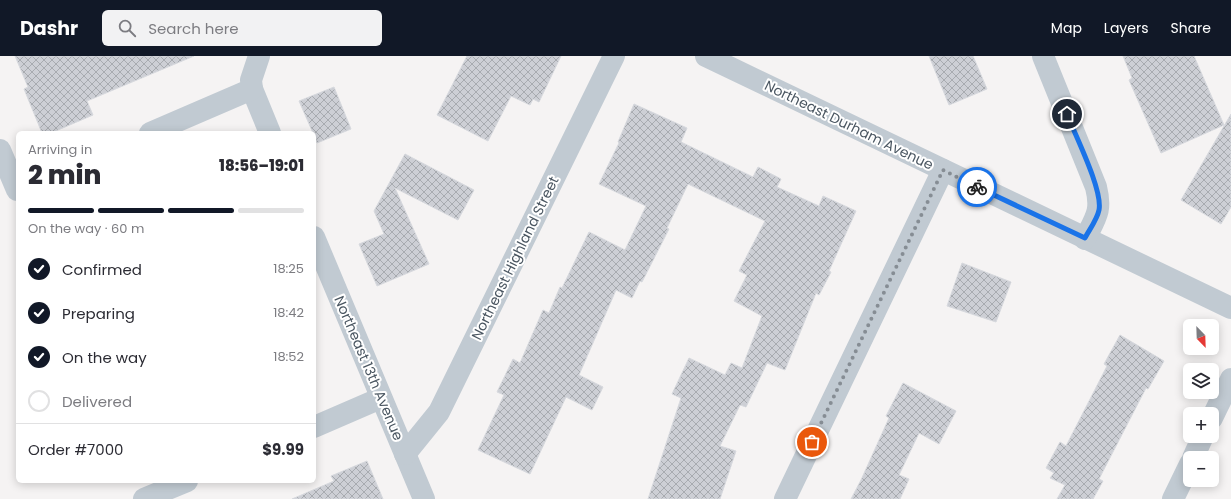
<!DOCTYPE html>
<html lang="en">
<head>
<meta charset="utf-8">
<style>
  body { margin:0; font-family:Poppins,sans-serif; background:#f2f2f3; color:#2b2b33; height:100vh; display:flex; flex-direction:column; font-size:15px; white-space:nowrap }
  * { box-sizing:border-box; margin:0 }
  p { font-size:13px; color:#7c7c81 }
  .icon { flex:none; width:22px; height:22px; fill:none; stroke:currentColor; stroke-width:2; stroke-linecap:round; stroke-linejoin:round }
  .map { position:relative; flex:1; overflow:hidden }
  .sheet { position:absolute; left:16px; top:75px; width:300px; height:352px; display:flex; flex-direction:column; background:#fff; border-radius:6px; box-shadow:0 2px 10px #0003 }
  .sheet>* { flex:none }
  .needle { width:26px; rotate:157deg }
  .buttons { position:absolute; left:1183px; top:263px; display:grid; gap:8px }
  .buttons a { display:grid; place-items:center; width:36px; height:36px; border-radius:6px; background:#fff; box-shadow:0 2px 10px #0003; font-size:20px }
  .pin { position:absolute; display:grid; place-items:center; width:34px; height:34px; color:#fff; margin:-17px; border:2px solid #fff; border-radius:50%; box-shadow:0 1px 4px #0007 }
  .courier { position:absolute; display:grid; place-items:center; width:40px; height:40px; margin:-20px; border:3px solid #1a73e8; border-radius:50%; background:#fff; color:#222; box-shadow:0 1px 5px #0007 }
  .summary em { font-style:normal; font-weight:800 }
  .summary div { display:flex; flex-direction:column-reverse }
  .summary { display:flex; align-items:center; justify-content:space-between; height:68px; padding:0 12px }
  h1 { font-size:26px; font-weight:800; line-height:30px }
  .bar { display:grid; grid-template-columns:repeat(4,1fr); gap:6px 4px; align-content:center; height:48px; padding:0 12px }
  .bar i { height:5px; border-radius:3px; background:#e1e1e2 }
  .bar .selected { background:#111827 }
  .bar p { grid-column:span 4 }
  .line { display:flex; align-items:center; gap:10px; padding:0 12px; border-top:1px solid #e1e1e2 }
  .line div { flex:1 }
  ol { padding:0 12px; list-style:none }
  li { display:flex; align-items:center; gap:12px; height:44px }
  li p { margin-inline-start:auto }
  li .icon { padding:4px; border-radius:50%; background:#111827; color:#fff; stroke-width:4 }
  li:last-child { color:#7c7c81 }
  li i { width:22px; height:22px; border:2px solid #e1e1e2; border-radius:50% }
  header { display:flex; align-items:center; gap:24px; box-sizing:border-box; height:56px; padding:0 20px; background:#111827; color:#fff }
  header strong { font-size:19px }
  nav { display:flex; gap:22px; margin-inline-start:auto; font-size:14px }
  .search { width:280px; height:36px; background:#f2f2f3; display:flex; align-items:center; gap:10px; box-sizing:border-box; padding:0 14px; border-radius:6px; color:#7c7c81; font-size:15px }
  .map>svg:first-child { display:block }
  .building { fill:url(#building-cross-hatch); stroke:#d7d9de }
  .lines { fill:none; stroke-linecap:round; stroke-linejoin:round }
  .minor { stroke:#c1cad2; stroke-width:22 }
  .done { stroke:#868d94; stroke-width:4; stroke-dasharray:0 7.2 }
  .route { stroke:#1a73e8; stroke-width:5 }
  .labels { text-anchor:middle; stroke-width:4; stroke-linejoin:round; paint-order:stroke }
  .street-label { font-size:14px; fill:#4a5661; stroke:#fff }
</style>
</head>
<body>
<header>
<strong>Dashr</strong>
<div class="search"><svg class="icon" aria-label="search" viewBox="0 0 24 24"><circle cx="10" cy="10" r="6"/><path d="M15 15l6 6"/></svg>Search here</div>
<nav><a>Map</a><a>Layers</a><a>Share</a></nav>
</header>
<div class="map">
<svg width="1231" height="443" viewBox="0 0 1231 443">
  <defs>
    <pattern id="building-cross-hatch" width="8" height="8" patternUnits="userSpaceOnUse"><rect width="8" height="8" fill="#cdcfd5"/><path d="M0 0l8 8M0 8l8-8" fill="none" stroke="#a8abb0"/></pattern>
  </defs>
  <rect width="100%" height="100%" fill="#f5f3f3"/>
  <g class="building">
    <polygon points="15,0 194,0 87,45 93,59 51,77 42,77 24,33 28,31"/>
    <polygon points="467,0 561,0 539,46 533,43 530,49 511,40 488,85 437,59"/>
    <polygon points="929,0 973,0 987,33 949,49"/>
    <polygon points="1123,0 1194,0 1224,69 1161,97 1129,24 1132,22"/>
    <polygon points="334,31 351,73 317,87 314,77 313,77 299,45"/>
    <polygon points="634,48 687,72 681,86 753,121 758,111 781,123 777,131 819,150 823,140 856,155 829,215 831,216 819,239 816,237 785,314 767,307 746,351 740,349 720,390 736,395 720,443 648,443 681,342 672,338 689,302 725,319 731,307 742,312 762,260 734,245 747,219 739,215 765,165 688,128 667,172 669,173 642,226 640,225 632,242 616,234 579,319 603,331 592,354 566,341 530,418 478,394 504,339 497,336 513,303 520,307 543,254 549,257 560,231 562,232 589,176 625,194 646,150 599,128 619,87 618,86"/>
    <polygon points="1231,58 1231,151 1221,168 1181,144"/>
    <polygon points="405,98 474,134 458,164 395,132 429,208 377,230 359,188 384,178 374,155"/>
    <polygon points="962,207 1011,226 996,266 947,250"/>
    <polygon points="1120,279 1164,305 1148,333 1146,332 1099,423 1103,425 1093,443 1057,443 1065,429 1050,422 1054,417 1046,412 1060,386 1066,390 1107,310 1104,308"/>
    <polygon points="903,327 956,355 939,388 919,377 899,419 909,423 900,443 851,443 861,424 889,362 886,360"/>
    <polygon points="367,405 383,443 292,443 334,425 331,420"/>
  </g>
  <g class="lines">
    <g class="minor">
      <polyline points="706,0 1231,252"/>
      <path d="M1043,0L1096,131C1102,155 1096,161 1085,183"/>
      <polyline points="252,33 270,77"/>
      <polyline points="150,77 252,33 251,24 259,0"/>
      <polyline points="0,94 17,134"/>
      <polyline points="314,181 424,443"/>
      <polyline points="1212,362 1231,323"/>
      <polyline points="314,371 381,342"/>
      <polyline points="405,398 439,356 614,0"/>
      <polyline points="1193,402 1203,380"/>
      <polyline points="144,443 187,425"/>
      <polyline points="785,443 943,114"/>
      <polyline points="1173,443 1190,408"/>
    </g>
  </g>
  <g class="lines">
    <polyline class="done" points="812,386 943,114 977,131"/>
    <path class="route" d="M977,131L1085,182C1089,174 1097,164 1099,154C1103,134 1075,79 1067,58"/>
  </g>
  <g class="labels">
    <g class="street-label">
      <text transform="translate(849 69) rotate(26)" y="5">Northeast Durham Avenue</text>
      <text transform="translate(515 202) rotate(-64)" y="5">Northeast Highland Street</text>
      <text transform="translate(369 312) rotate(67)" y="5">Northeast 13th Avenue</text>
    </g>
  </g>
</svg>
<div class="buttons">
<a><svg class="needle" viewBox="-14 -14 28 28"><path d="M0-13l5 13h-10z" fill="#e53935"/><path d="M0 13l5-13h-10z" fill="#7c7c81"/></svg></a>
<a><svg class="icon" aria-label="layers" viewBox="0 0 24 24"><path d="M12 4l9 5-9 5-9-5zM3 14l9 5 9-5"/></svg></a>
<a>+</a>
<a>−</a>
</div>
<div class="pin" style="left:812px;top:386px;background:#ea580c"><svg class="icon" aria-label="bag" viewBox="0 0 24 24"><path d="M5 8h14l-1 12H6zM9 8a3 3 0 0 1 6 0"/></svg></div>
<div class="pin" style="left:1067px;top:58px;background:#1f2937"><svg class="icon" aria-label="home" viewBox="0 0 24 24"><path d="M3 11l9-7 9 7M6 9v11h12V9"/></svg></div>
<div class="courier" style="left:977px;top:131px"><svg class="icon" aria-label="bike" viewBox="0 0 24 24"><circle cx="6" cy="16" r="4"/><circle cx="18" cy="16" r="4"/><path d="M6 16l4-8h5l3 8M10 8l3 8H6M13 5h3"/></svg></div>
<section class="sheet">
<div class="summary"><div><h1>2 min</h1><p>Arriving in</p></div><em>18:56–19:01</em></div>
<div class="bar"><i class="selected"></i><i class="selected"></i><i class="selected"></i><i></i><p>On the way · 60 m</p></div>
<ol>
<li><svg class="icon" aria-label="check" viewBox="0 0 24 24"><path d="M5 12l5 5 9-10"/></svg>Confirmed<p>18:25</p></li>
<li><svg class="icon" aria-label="check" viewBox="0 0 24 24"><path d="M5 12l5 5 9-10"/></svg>Preparing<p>18:42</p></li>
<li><svg class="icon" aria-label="check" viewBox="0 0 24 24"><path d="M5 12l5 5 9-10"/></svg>On the way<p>18:52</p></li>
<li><i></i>Delivered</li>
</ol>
<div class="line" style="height:52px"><div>Order #7000</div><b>$9.99</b></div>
</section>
</div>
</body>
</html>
